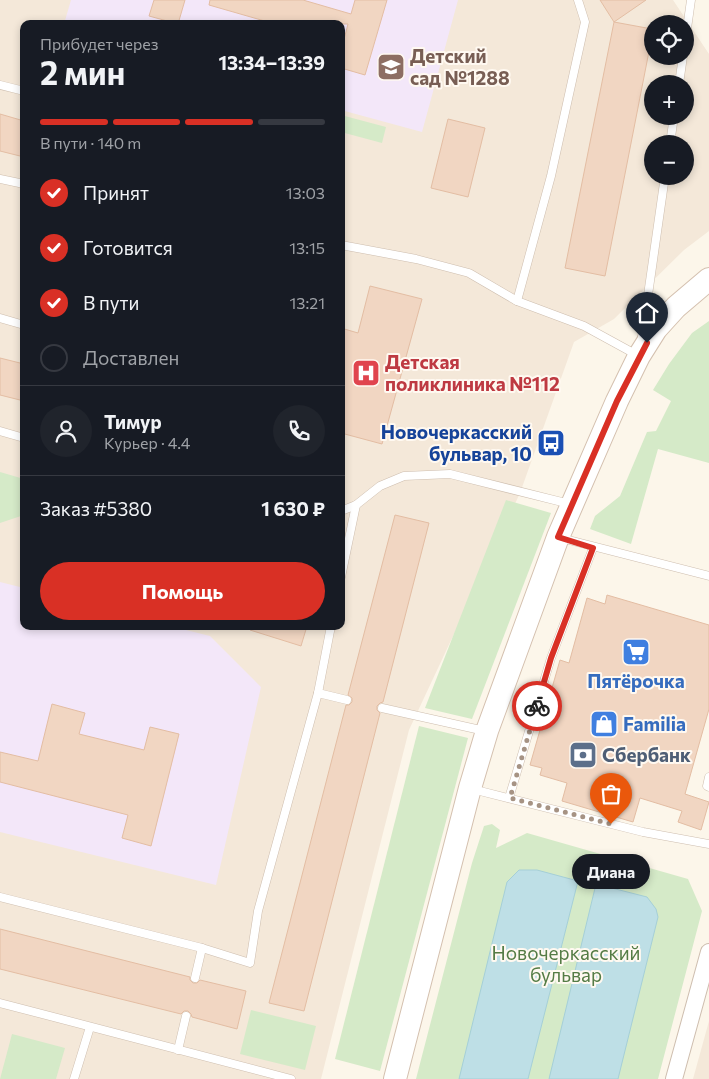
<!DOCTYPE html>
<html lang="ru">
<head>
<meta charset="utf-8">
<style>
  body { margin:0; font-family:Commissioner,sans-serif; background:#20242c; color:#f1f3f6; height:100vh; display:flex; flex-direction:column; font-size:19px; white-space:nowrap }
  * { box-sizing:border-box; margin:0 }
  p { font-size:16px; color:#9ea1a6 }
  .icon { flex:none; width:28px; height:28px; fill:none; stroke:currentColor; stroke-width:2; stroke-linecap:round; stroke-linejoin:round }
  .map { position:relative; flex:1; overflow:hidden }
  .sheet { position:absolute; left:20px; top:20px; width:325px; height:610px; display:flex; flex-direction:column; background:#171b24; border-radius:10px; box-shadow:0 2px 8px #0003 }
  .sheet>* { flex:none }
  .controls { position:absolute; left:644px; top:15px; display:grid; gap:10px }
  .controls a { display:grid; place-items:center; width:50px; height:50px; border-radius:50%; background:#171b24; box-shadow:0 2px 8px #0003; font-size:25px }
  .pin { position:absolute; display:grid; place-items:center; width:42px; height:42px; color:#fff; margin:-51px -21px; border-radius:50% 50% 50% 0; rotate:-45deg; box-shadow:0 0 5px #0007 }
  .pin .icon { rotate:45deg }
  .courier { position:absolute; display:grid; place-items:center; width:50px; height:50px; margin:-25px; border:4px solid #d93025; border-radius:50%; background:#fff; color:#222; box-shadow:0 1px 6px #0007 }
  .bubble { position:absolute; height:35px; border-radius:18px; background:#171b24; box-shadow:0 2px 8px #0003; font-size:16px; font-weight:700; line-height:35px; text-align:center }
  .summary em { font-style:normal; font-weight:700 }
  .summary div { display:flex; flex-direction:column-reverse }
  .summary { display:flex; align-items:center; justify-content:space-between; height:85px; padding:0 20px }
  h1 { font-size:32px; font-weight:700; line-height:38px }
  .bar { display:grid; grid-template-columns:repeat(4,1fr); gap:8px 5px; align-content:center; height:60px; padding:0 20px }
  .bar i { height:6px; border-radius:4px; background:#363941 }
  .bar .active { background:#d93025 }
  .bar p { grid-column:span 4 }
  .line { display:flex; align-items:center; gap:12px; padding:0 20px; border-top:1px solid #363941 }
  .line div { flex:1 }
  .round { display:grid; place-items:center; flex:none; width:52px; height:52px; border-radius:26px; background:#20242c }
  ol { padding:0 20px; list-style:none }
  li { display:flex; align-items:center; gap:15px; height:55px }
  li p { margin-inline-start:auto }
  li .icon { padding:5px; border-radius:50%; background:#d93025; color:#fff; stroke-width:4 }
  li:last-child { color:#9ea1a6 }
  li i { width:28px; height:28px; border:2px solid #363941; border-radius:50% }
  .cta { display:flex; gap:10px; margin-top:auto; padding:10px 20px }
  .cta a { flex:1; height:58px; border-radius:30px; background:#d93025; color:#fff; font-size:20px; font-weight:700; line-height:58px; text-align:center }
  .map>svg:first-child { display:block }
  .residential { fill:#f4e8d9; fill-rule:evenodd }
  .education { fill:#f3e7f9 }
  .green { fill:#d5eac8 }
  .water { fill:#bedfe6; stroke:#a5cfd7 }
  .building { fill:#f1d6c2; stroke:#e3bda3 }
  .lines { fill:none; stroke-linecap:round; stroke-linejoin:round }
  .lane-casing { stroke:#cebeaf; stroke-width:9 }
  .street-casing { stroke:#cebeaf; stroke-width:18 }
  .secondary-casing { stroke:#d4c0af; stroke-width:24 }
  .lane { stroke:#fff; stroke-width:8 }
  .street { stroke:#fff; stroke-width:16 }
  .secondary { stroke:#fff; stroke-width:22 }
  .done { stroke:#a69384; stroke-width:5; stroke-dasharray:0 9 }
  .route { stroke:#d93025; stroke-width:6 }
  .labels { text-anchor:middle; stroke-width:4; stroke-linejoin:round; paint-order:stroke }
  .education-label { font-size:19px; font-weight:bold; fill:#785e54; stroke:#fff9f1; text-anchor:start }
  .health-label { font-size:19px; font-weight:bold; fill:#be3a42; stroke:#fff9f1; text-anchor:start }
  .transit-label { font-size:19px; font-weight:bold; fill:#164399; stroke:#fff9f1; text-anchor:end }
  .shop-label { font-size:19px; font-weight:bold; fill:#366cbe; stroke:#fff9f1 }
  .service-label { font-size:19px; font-weight:bold; fill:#4e5e75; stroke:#fff9f1; text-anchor:start }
  .park-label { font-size:19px; fill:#547c45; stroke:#fff9f1 }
</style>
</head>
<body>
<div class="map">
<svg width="709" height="1079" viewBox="0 0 709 1079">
  <rect width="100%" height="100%" fill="#fcf6ea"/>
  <g class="residential">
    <path d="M0,0H673L709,54V231L684,250L614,319L574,342L520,493L409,730L321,1079H0ZM24,24H341V626H24ZM652,24H685V56H652ZM652,84H685V116H652ZM652,144H685V176H652Z"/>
    <polygon points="709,1021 709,1079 693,1079"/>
  </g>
  <g class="education">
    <polygon points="71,0 458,0 422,132 341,110 341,24 64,24"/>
    <polygon points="0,582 24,588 24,626 170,626 210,636 261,687 216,885 0,832"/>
  </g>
  <g class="green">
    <polygon points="341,115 386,127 382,143 341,132"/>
    <polygon points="709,321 709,463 658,449 631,544 590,529 595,516 620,496 647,432 656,431 671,401 653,390 669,364 692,333"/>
    <polygon points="0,472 24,479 24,515 0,523"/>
    <polygon points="506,500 551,513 472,719 425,708"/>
    <polygon points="419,726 468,738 380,1071 335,1059"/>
    <polygon points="492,824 500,830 496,848 527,833 688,879 702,911 658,1079 416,1079 472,863 484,826"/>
    <polygon points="251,1010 316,1026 305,1070 240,1054"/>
    <polygon points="12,1034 65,1048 56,1079 0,1079"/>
  </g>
  <g class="water">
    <polygon points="519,870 537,870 578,881 528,1079 459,1079 507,882"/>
    <polygon points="596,884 647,897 656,909 658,917 618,1079 549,1079"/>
  </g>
  <g class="building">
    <polygon points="154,0 185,0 178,24 149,16"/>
    <polygon points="210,0 303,0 351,14 355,0 387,0 365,75 341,68 341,51 348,24 275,24 209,5"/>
    <polygon points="600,0 646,0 614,22"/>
    <polygon points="614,22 652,29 652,36 605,276 565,268"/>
    <polygon points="0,114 24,121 24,157 0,151"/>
    <polygon points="448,119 485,128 468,197 431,188"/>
    <polygon points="370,286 422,299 382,444 341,433 341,328 358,333"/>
    <polygon points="0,358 24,364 24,401 0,395"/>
    <polygon points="395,515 429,523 383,702 380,703 377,706 377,710 380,713 304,1011 269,1003 346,705 349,705 352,702 352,698 348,695"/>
    <polygon points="607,595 709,625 709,709 685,794 709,802 701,830 678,822 682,811 640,798 633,822 562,801 567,783 540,775 542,768 530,765 560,660 569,663 587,598 605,604"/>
    <polygon points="251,626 307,626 301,646 250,630"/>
    <polygon points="52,704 85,713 79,734 144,750 150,727 179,734 151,846 122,838 128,815 0,782 0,752 38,761"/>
    <polygon points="0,929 190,977 190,980 193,983 197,983 200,980 246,991 237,1029 192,1017 191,1014 188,1011 184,1011 181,1014 0,969"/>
  </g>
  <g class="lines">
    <defs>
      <g id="lane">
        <polyline points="685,43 691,0"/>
        <polyline points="679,84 683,56"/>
        <polyline points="0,85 24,91"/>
        <polyline points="670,144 674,116"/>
        <polyline points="0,179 24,184"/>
        <polyline points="341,245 416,259 469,273 517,301 584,326 637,355"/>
        <polyline points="517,301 551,176 585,22 578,0"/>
        <polyline points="0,318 24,325"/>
        <polyline points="642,337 665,176"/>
        <polyline points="0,431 24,438"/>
        <polyline points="341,511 356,505 380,486 404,476 450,474 570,504"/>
        <polyline points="561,538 709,576"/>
        <polyline points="341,577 356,505"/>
        <polyline points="318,693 347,700"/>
        <polyline points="382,708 485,731"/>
        <polyline points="709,777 707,786 709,787"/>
        <polyline points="472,789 643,832 709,844"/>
        <polyline points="509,798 551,658 593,548"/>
        <polyline points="0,897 202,948 250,963 258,911 318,693 331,626"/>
        <polyline points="195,978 202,948"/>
        <polyline points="0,1003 291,1079"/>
        <polyline points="178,1050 186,1016"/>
        <polyline points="74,1079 90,1027"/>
      </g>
      <polyline id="street" points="674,1079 709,952"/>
      <polyline id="secondary" points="395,1079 470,788 487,731 558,537 617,401 639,356 656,329 676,307 709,279"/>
    </defs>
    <use href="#lane" class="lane-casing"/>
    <use href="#street" class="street-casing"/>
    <use href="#secondary" class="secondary-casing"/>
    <use href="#lane" class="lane"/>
    <use href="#street" class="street"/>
    <use href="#secondary" class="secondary"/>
  </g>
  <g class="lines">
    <polyline class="done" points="537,706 510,798 611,824"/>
    <polyline class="route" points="537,706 551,658 593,548 558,537 617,401 647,343"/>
  </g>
  <defs>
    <symbol id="school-square" viewBox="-11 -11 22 22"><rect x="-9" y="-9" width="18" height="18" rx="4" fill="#8d6e63" stroke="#fff9f1"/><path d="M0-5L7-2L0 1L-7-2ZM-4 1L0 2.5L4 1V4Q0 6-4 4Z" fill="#fff"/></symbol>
    <symbol id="hospital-square" viewBox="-11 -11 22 22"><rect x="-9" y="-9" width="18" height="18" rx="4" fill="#e0444e" stroke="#fff9f1"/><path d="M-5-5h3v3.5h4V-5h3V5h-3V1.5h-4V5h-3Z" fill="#fff"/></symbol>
    <symbol id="bus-square" viewBox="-11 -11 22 22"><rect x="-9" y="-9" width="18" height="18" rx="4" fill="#1a4fb4" stroke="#fff9f1"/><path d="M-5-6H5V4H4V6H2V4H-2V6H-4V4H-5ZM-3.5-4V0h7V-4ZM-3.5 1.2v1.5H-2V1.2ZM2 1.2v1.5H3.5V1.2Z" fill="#fff"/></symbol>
    <symbol id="supermarket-square" viewBox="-11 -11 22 22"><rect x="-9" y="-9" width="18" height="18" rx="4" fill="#3f7fe0" stroke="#fff9f1"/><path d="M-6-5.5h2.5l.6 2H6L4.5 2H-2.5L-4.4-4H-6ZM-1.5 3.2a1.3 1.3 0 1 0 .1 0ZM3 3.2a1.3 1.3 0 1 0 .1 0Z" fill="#fff"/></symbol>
    <symbol id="shop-square" viewBox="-11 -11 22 22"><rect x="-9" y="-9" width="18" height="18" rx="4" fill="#3f7fe0" stroke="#fff9f1"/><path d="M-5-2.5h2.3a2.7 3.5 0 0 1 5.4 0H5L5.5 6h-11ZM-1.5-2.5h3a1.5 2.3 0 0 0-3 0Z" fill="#fff"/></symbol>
    <symbol id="bank-square" viewBox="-11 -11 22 22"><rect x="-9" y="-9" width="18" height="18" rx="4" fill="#5c6f8a" stroke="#fff9f1"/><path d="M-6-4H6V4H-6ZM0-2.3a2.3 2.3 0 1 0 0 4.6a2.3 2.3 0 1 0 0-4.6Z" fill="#fff"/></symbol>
  </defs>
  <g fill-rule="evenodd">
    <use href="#school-square" x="375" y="51" width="32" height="32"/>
    <use href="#hospital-square" x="350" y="357" width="32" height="32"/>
    <use href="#bus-square" x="535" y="427" width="32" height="32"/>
    <use href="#supermarket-square" x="620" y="636" width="32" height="32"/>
    <use href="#shop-square" x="588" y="708" width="32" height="32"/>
    <use href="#bank-square" x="567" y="739" width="32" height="32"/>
  </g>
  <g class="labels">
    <g class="education-label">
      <text x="410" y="63">Детский<tspan x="410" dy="22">сад №1288</tspan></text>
    </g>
    <g class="health-label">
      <text x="385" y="369">Детская<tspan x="385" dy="22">поликлиника №112</tspan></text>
    </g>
    <g class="transit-label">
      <text x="532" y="439">Новочеркасский<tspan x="532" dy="22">бульвар, 10</tspan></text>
    </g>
    <g class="shop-label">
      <text x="636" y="688">Пятёрочка</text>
      <text x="623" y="731" text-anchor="start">Familia</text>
    </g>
    <g class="service-label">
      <text x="602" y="762">Сбербанк</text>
    </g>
    <g class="park-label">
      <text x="566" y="960">Новочеркасский<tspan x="566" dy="22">бульвар</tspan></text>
    </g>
  </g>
</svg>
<div class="controls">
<a><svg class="icon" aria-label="locate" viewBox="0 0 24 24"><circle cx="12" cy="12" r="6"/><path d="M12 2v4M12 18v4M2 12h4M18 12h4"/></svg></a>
<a>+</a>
<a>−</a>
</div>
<div class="pin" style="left:611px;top:824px;background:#ea580c"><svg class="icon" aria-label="bag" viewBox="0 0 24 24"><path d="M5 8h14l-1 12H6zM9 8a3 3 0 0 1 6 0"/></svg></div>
<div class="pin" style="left:647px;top:343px;background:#1f2937"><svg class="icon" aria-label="home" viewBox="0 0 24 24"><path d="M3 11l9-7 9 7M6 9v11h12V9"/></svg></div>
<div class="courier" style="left:537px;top:706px"><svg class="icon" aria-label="bike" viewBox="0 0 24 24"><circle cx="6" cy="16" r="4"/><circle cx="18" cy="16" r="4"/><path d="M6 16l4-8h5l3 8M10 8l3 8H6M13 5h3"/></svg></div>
<div class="bubble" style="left:572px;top:854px;width:78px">Диана</div>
<section class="sheet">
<div class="summary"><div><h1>2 мин</h1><p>Прибудет через</p></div><em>13:34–13:39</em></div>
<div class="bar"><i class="active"></i><i class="active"></i><i class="active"></i><i></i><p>В пути · 140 m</p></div>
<ol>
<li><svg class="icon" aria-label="check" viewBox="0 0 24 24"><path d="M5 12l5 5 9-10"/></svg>Принят<p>13:03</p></li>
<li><svg class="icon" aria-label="check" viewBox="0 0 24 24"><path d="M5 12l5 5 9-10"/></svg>Готовится<p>13:15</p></li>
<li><svg class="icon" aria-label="check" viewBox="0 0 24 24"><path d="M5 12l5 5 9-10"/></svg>В пути<p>13:21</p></li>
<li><i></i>Доставлен</li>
</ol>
<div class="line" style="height:90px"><a class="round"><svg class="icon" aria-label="person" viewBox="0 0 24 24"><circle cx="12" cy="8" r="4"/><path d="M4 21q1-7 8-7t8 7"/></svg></a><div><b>Тимур</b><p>Курьер · 4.4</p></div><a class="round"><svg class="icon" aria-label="phone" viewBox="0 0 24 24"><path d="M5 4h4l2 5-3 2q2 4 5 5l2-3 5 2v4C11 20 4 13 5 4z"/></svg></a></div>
<div class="line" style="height:65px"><div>Заказ #5380</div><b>1 630 ₽</b></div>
<div class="cta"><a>Помощь</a></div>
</section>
</div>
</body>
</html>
